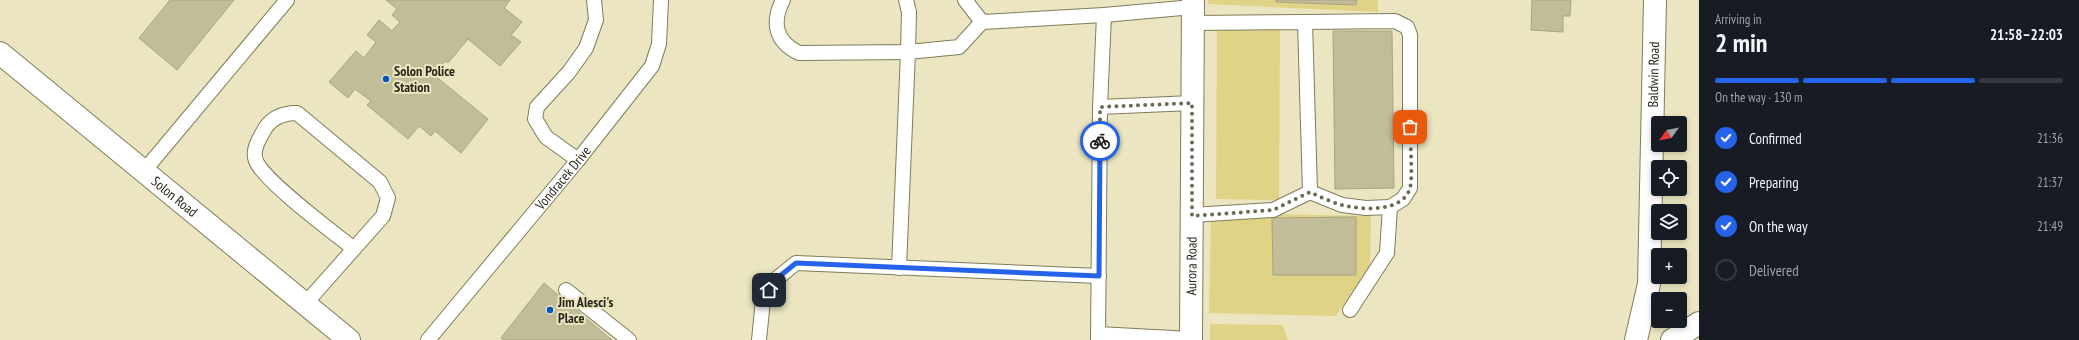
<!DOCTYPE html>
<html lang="en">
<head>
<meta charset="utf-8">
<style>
  body { margin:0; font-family:"PT Sans Narrow",sans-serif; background:#242831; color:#f1f3f6; height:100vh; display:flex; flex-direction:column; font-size:15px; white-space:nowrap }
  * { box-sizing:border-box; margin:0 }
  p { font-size:13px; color:#9ea1a6 }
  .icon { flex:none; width:22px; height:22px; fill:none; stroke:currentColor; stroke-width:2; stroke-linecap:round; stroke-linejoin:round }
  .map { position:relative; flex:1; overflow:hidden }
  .details { display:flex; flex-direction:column; background:#171b24; width:380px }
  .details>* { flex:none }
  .needle { width:26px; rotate:237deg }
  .controls { position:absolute; left:1651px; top:116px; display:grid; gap:8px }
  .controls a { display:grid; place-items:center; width:36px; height:36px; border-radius:4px; background:#171b24; box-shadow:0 2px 6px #0003; font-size:20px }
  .pin { position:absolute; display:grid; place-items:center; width:34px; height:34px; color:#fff; margin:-17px; border-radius:8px; box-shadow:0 2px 6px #0006 }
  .courier { position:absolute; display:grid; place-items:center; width:40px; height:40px; margin:-20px; border:3px solid #2563eb; border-radius:50%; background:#fff; color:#222; box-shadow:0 1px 5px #0007 }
  .overview em { font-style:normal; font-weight:700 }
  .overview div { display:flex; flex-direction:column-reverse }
  .overview { display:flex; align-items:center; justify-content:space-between; height:68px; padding:0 16px }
  h1 { font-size:26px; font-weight:700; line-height:30px }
  .bar { display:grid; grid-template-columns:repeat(4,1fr); gap:6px 4px; align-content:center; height:48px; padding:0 16px }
  .bar i { height:5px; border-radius:3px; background:#363941 }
  .bar .active { background:#2563eb }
  .bar p { grid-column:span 4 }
  ol { padding:0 16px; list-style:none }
  li { display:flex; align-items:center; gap:12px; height:44px }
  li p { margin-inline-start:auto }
  li .icon { padding:4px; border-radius:50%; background:#2563eb; color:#fff; stroke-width:4 }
  li:last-child { color:#9ea1a6 }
  li i { width:22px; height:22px; border:2px solid #363941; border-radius:50% }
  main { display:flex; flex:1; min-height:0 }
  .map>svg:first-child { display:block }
  .green { fill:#dfd386 }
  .building { fill:#c2bd99; stroke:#a9a481 }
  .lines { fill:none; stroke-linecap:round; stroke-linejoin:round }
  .lane-casing { stroke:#807b59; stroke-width:16 }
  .street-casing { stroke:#807b59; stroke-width:24 }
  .secondary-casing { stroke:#807b59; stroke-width:24 }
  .primary-casing { stroke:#807b59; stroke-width:24 }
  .lane { stroke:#fff; stroke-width:14 }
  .street { stroke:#fff; stroke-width:22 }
  .secondary { stroke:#fff; stroke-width:22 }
  .primary { stroke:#fff; stroke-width:22 }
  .done { stroke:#6d6a54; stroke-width:4; stroke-dasharray:0 7.2 }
  .route { stroke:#2563eb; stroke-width:5 }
  .poi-dot { fill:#0055be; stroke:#ebe6c1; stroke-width:1.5 }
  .labels { text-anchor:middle; stroke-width:4; stroke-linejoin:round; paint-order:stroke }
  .poi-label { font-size:14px; font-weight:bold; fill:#292719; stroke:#ebe6c1; text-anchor:start }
  .street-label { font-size:14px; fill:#292719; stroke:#ebe6c1 }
</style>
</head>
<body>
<main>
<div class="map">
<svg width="1699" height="340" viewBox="0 0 1699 340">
  <rect width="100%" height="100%" fill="#ebe6c1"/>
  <g class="green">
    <polygon points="1208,0 1378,0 1378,12 1208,4"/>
    <polygon points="1217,28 1280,29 1279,200 1216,199"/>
    <polygon points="1211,213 1371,216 1370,265 1336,316 1209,313"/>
    <polygon points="1210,324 1282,325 1288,340 1210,340"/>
  </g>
  <g class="building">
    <polygon points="170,0 234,0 177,70 139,38"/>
    <polygon points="386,0 510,0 504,8 522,22 511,35 521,42 500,66 468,39 448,63 445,61 434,75 488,119 461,153 435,131 431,136 419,126 408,139 367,105 371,101 355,89 348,98 329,82 356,51 364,58 376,42 367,35 379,20 392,31 400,22 392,15 397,9"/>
    <polygon points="1276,0 1357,0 1356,5 1276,2"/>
    <polygon points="1532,0 1571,0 1570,16 1563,16 1563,32 1531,30"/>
    <polygon points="1333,31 1392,31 1394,188 1335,189"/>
    <polygon points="1356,217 1356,275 1273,275 1272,218"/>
    <polygon points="544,283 612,340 504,340 501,338"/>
  </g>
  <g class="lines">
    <defs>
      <g id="lane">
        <path d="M783,0C771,23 776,42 799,53L908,52L909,12L906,0"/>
        <polyline points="965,0 982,22 1104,15 1193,7"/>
        <polyline points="1305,22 1395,21 1407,27 1410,35 1410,188 1403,199 1390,207 1366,208 1342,205 1310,192"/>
        <polyline points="1100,107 1192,103"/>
        <polyline points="578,160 546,137 535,119 537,107 569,72 586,48 596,20 594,0"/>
        <polyline points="144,171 287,0"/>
        <polyline points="1192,215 1273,210 1310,192 1305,22 1192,23"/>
        <polyline points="899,268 908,52 959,47 982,22"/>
        <polyline points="566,290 629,340"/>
        <path d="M305,304L383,216L388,198L380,182L297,113C282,113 270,118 263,132C258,141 252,151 256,161C265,182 333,232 354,249"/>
        <polyline points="1350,310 1387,253 1390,207"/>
        <polyline points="1098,334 1191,339"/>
        <path id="s1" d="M428,340L578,160L652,66L659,44L661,0"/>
        <polyline points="759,340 763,300 775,280 796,263 1099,276"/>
        <polyline points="1098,340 1100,107 1104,15"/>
      </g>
      <g id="street">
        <path id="s2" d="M1636,340L1649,284L1655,0"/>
        <polyline points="1672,340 1699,323"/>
      </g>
      <g id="secondary">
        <path id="s3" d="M0,53L349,340"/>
      </g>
      <g id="primary">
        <path id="s4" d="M1191,340L1193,0"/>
      </g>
    </defs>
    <use href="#lane" class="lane-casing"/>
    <use href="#street" class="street-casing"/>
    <use href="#secondary" class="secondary-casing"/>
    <use href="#primary" class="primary-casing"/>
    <use href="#lane" class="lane"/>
    <use href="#street" class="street"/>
    <use href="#secondary" class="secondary"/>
    <use href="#primary" class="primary"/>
  </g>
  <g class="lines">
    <path class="done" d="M1100,141V107L1192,103V216L1273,210L1310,192C1320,197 1331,202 1342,205C1361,210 1403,213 1410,188C1413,177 1410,140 1410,127"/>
    <polyline class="route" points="769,290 775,280 796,263 1099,276 1100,141"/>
  </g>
  <g class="poi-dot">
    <circle cx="386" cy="79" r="4"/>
    <circle cx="550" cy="310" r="4"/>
  </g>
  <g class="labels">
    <g class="poi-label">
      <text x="394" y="76">Solon Police<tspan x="394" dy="16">Station</tspan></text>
      <text x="558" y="307">Jim Alesci's<tspan x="558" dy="16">Place</tspan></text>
    </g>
    <g class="street-label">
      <text dy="5" stroke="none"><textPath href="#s2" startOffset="267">Baldwin Road</textPath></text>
      <text dy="5" stroke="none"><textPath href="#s1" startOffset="211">Vondracek Drive</textPath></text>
      <text dy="5" stroke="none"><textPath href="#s3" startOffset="226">Solon Road</textPath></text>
      <text dy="5" stroke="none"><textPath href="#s4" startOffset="74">Aurora Road</textPath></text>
    </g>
  </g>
</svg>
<div class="controls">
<a><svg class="needle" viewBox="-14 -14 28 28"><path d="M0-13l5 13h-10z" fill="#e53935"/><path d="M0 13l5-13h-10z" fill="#9ea1a6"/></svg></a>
<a><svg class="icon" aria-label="locate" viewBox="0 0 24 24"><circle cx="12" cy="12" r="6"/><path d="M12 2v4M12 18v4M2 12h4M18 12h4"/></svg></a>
<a><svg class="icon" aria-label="layers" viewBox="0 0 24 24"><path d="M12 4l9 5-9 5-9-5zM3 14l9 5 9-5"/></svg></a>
<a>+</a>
<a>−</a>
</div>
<div class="pin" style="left:1410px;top:127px;background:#ea580c"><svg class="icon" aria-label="bag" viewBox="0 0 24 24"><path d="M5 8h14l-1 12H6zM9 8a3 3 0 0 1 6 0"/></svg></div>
<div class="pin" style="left:769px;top:290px;background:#1f2937"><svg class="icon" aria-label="home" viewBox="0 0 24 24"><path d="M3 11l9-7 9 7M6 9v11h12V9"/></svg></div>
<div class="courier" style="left:1100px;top:141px"><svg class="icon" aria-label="bike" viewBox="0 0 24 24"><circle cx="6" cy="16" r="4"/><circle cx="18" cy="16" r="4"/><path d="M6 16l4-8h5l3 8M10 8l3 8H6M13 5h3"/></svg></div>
</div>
<section class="details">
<div class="overview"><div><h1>2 min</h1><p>Arriving in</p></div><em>21:58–22:03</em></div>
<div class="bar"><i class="active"></i><i class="active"></i><i class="active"></i><i></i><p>On the way · 130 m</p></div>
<ol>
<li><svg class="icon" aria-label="check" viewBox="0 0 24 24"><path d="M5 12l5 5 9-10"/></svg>Confirmed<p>21:36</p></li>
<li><svg class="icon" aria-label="check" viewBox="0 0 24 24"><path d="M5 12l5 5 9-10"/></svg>Preparing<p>21:37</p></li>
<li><svg class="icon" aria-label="check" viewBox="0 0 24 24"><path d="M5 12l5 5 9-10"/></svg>On the way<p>21:49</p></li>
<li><i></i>Delivered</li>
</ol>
</section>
</main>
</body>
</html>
